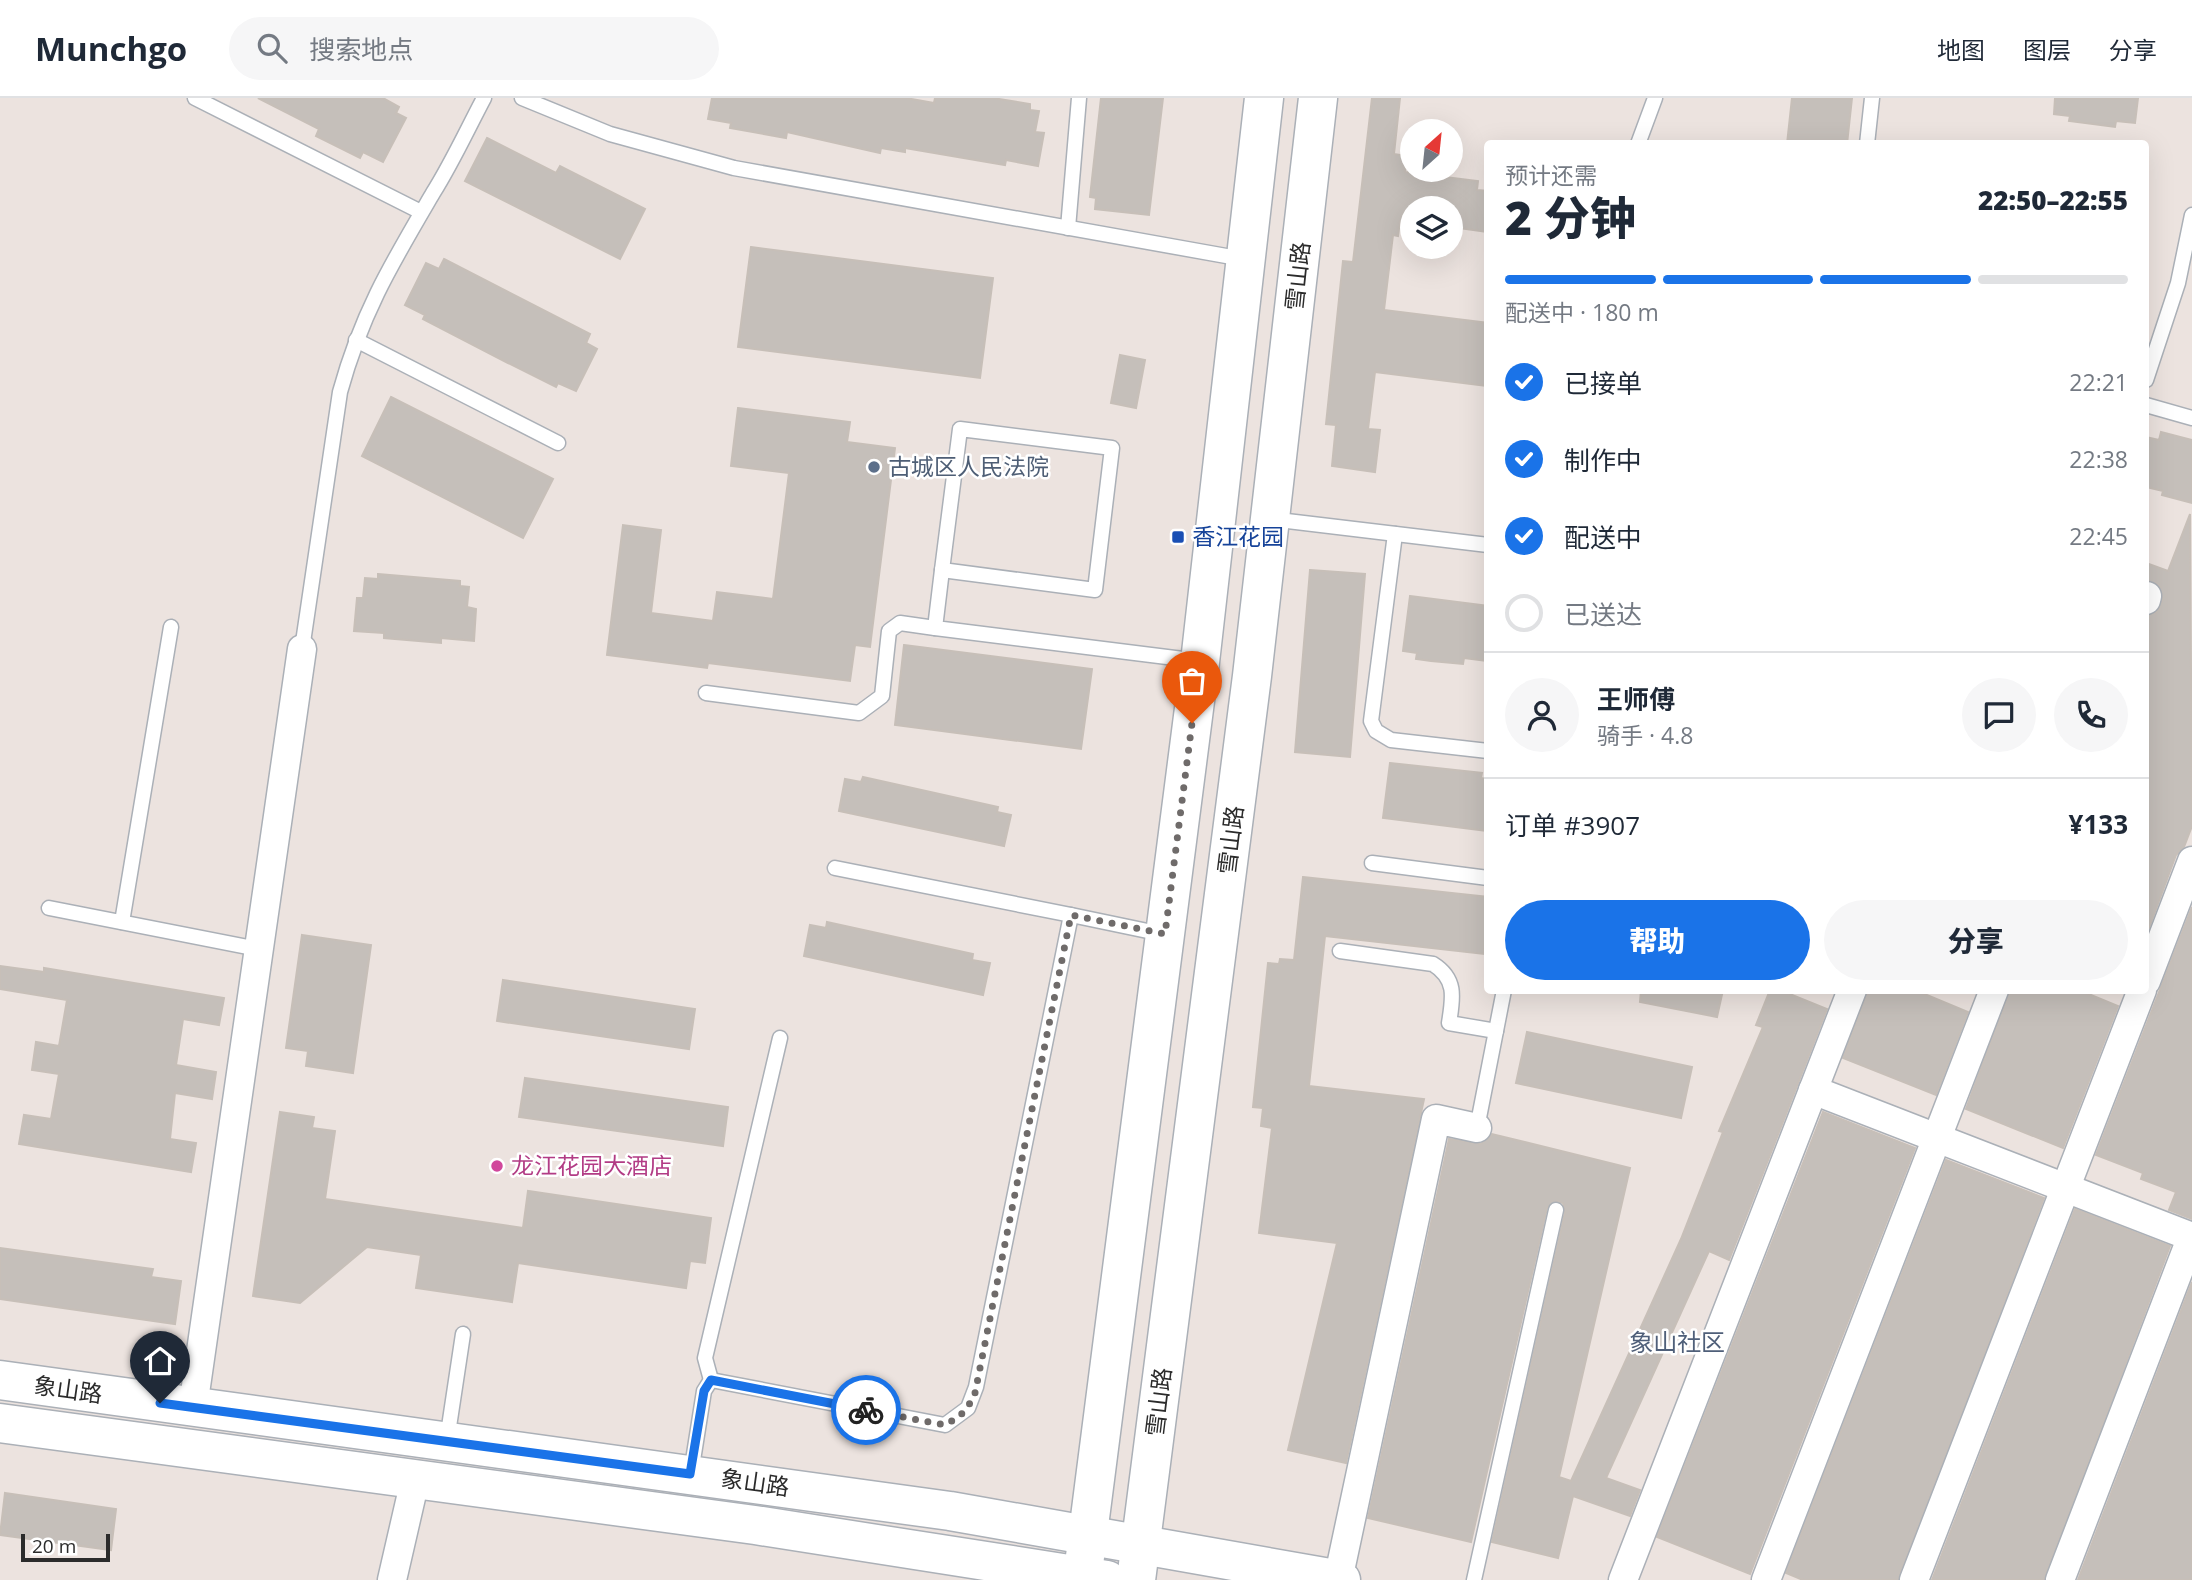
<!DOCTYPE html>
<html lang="zh">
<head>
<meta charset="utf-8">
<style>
  body { margin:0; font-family:"Open Sans","Noto Sans SC",sans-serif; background:#f6f6f7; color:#1f2937; height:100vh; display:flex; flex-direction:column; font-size:26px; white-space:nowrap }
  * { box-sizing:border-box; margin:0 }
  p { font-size:23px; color:#747a83 }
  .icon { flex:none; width:38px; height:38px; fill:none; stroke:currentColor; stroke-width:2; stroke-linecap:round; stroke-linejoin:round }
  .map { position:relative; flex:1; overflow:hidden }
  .details { position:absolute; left:1484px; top:42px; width:665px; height:854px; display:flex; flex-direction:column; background:#fff; border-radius:7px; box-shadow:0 7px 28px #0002 }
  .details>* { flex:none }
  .needle { width:46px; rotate:27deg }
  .tools { position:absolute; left:1400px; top:21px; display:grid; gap:14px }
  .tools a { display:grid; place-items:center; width:63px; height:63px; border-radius:50%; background:#fff; box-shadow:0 7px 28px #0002; font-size:35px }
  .scale { position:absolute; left:21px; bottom:18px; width:89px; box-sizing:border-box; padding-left:7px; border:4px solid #2b2b2b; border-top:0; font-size:19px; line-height:24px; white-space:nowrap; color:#2b2b2b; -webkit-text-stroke:5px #fff; paint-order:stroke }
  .pin { position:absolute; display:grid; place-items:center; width:60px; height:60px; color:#fff; margin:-72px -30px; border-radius:50% 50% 50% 0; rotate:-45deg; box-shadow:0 0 7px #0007 }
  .pin .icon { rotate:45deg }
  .courier { position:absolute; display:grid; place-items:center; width:70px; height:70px; margin:-35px; border:5px solid #1a73e8; border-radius:50%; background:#fff; color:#222; box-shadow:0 2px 9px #0007 }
  .summary em { font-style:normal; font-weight:800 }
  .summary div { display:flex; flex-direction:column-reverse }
  .summary { display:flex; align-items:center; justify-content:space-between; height:119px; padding:0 21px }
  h1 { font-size:46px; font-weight:800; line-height:52px }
  .bar { display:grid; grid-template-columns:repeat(4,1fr); gap:10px 7px; align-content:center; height:84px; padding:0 21px }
  .bar i { height:9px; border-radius:5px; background:#e0e1e3 }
  .bar .current { background:#1a73e8 }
  .bar p { grid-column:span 4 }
  .line { display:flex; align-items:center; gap:18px; padding:0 21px; border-top:2px solid #e0e1e3 }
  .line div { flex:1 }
  .round { display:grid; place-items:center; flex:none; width:74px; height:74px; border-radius:37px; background:#f6f6f7 }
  ol { padding:0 21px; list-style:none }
  li { display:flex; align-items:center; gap:21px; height:77px }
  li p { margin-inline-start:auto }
  li .icon { padding:7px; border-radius:50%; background:#1a73e8; color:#fff; stroke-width:4 }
  li:last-child { color:#747a83 }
  li i { width:38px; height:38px; border:4px solid #e0e1e3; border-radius:50% }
  .action { display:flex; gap:14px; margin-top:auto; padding:14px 21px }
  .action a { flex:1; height:80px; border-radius:42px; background:#1a73e8; color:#fff; font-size:28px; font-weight:800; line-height:80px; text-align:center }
  .action a+a { background:#f6f6f7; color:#1f2937 }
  header { display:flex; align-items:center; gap:42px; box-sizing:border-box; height:98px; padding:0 35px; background:#fff; border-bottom:2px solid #e0e1e3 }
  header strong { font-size:33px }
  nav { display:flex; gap:38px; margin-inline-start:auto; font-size:24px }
  .search { width:490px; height:63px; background:#f6f6f7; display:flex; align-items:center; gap:18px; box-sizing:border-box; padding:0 24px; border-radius:38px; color:#747a83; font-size:26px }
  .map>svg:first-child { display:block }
  .building { fill:#c5bfba; stroke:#c7bfb8; stroke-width:2 }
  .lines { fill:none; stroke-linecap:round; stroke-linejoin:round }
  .lane-casing { stroke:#abb0b7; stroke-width:17 }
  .street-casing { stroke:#abb0b7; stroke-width:31 }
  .secondary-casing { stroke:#abb0b7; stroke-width:41 }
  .lane { stroke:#fff; stroke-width:14 }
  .street { stroke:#fff; stroke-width:28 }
  .secondary { stroke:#fff; stroke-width:38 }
  .done { stroke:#6f6b6a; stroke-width:7; stroke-dasharray:0 12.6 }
  .route { stroke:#1a73e8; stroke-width:9 }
  .service-dot { fill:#5c6f8a; stroke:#fff; stroke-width:2.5 }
  .transit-dot { fill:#1a4fb4; stroke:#fff; stroke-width:2.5 }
  .hotel-dot { fill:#d1479c; stroke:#fff; stroke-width:2.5 }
  .labels { text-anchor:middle; stroke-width:5; stroke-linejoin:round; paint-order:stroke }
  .street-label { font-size:23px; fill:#2b2b2b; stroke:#fff }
  .service-label { font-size:23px; fill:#4e5e75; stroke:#fff; text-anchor:start }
  .transit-label { font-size:23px; fill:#164399; stroke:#fff; text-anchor:start }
  .hotel-label { font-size:23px; fill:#b23c85; stroke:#fff; text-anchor:start }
  .neighbourhood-label { font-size:24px; fill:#4f5f79; stroke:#fff }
</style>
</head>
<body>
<header>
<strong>Munchgo</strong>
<div class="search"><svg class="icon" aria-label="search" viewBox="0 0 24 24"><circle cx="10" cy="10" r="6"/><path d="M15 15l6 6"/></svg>搜索地点</div>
<nav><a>地图</a><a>图层</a><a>分享</a></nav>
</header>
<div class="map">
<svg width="2192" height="1482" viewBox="0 0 2192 1482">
  <rect width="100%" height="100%" fill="#ece3df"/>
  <g class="building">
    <polygon points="258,0 383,0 399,9 396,15 406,20 383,64 363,54 360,60 316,38 319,31"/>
    <polygon points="712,0 906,0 934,5 935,0 993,0 1030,6 1030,12 1039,13 1035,34 1044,35 1038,68 1006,62 1005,67 905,50 905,54 881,50 880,55 787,34 786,40 730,30 731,25 708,21"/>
    <polygon points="1101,0 1163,0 1149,117 1095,111 1096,100 1090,99"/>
    <polygon points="1372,0 1400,0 1394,56 1407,58 1405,74 1478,83 1477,92 1488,93 1488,134 1451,129 1451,110 1412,110 1412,124 1400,123 1398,138 1393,137 1384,212 1488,225 1488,288 1375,274 1368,331 1380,332 1375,374 1332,368 1336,327 1326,326 1343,163 1353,164"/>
    <polygon points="1792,0 1852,0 1847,46 1787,46"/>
    <polygon points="2055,0 2138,0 2135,25 2116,23 2115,29 2069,23 2070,18 2054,16"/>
    <polygon points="487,40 556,75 560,68 645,111 620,161 465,83"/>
    <polygon points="751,149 993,180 980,280 738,249"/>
    <polygon points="444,161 590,236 586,245 597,251 576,293 558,285 556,289 508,265 423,221 425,217 405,207 426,165 439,171"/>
    <polygon points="1120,257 1145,262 1136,310 1111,305"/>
    <polygon points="391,299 553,381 523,440 362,358"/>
    <polygon points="738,310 850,324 847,344 895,350 870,549 855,547 850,583 708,565 707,570 607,557 623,427 661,432 651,515 713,523 717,494 773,501 789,375 731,368"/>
    <polygon points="2161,334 2192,342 2192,405 2162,397 2163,393 2146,389 2146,339 2159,342"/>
    <polygon points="2190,416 2192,728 2184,749 2176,757 2146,838 2146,518 2157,514 2163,501 2159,487 2146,482 2146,465 2168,473"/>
    <polygon points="1310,472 1365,476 1350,659 1295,654"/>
    <polygon points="378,476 460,483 460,488 469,489 467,509 476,511 474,543 441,540 441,545 384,540 384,535 354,533 357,500 363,500 365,480 378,481"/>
    <polygon points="1410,498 1488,508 1488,563 1464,560 1463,566 1431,563 1416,561 1417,555 1403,553"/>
    <polygon points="904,547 1092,571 1081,651 895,627"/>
    <polygon points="1390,665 1482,675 1481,680 1488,681 1488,733 1383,720"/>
    <polygon points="863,679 998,709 997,714 1011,717 1004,748 839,713 845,681 861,684"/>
    <polygon points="1303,779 1488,799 1484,856 1325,838 1309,988 1424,1001 1346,1365 1288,1352 1337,1145 1259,1135 1272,1030 1261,1028 1263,1010 1253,1009 1268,865 1279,866 1280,861 1294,862"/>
    <polygon points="2192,809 2192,1121 2169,1112 2176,1094 2141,1081 2143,1075 2096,1057"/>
    <polygon points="827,824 973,856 972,862 990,865 983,897 804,858 810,827 826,830"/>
    <polygon points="302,837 371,847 353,975 306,968 308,953 286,950"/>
    <polygon points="0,868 44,874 44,870 224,900 219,927 183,921 176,967 216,974 212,1001 175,995 170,1041 196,1045 191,1074 19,1046 24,1017 51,1021 59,976 32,972 36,944 59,948 67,902 0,891"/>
    <polygon points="503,882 695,911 689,951 497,923"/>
    <polygon points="1641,892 1723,892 1717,919 1640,904"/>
    <polygon points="1770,892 1780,892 1827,911 1729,1162 1709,1153 1606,1380 1640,1392 1630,1418 1573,1398 1558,1460 1492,1444 1565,1114 1563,1105 1557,1103 1547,1110 1471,1444 1368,1420 1449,1041 1481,1046 1492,1036 1630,1070 1559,1379 1571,1383 1681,1141 1723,1034 1719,1033 1763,929 1756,927"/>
    <polygon points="1868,892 1915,892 1968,914 1936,997 1843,960"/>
    <polygon points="2010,892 2079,892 2118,908 2063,1050 1966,1011"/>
    <polygon points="1527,934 1692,969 1681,1020 1516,985"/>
    <polygon points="525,980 728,1009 723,1048 519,1019"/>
    <polygon points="280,1014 314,1019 312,1030 335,1033 325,1101 523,1130 528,1093 711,1120 705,1165 690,1163 686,1190 518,1165 512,1204 416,1190 421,1157 367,1149 300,1205 253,1198"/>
    <polygon points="1823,1014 1915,1050 1750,1476 1657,1439"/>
    <polygon points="1946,1062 2044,1100 1898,1482 1803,1482 1786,1475"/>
    <polygon points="2075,1111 2170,1148 2044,1482 1932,1482"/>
    <polygon points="0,1150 153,1171 151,1179 181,1183 175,1226 0,1201"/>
    <polygon points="2192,1184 2192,1482 2078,1482"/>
    <polygon points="5,1395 116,1411 111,1452 0,1437"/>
  </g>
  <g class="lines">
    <defs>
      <g id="lane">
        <polyline points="195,0 421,114"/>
        <polyline points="522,0 610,36 734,70 1243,161"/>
        <polyline points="1638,46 1655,0"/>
        <polyline points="1867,46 1872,0"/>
        <polyline points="1068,130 1079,0"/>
        <polyline points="356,242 558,345"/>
        <polyline points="2146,282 2178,185 2192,117"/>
        <polyline points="2146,307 2192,320"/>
        <polygon points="960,331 1112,350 1095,492 942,472"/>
        <polyline points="1270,421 1488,447"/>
        <polyline points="1395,436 1371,623 1376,633 1391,642 1488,653"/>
        <polyline points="942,472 935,530 1199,563"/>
        <path d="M302,551L340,294C362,214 392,165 433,95C452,65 467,32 484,0"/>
        <polyline points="706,595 859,615 882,598 889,533 900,525 935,530"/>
        <polyline points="1372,765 1488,780"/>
        <polyline points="835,770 1071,817"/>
        <polyline points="49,810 258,851"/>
        <polyline points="122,824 171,529"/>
        <path d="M1340,853L1433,866C1457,881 1453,900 1449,925L1496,933"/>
        <polyline points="1477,1030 1504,892"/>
        <polyline points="711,1282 705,1260 780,940"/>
        <polyline points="447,1342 463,1236"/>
        <polyline points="691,1375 704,1293 711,1282 945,1327 968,1310 976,1289 1071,817 1162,836"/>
        <polyline points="1474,1482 1556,1112"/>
      </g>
      <g id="street">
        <polyline points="2146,502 2147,498"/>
        <polyline points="2146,883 2192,763"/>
        <polyline points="1813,992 2192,1139"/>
        <polyline points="193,1309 302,551"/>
        <polyline points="392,1482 415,1382"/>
        <polyline points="1338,1482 1436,1021 1477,1030"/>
        <polyline points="1623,1482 1852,892"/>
        <polyline points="1766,1482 1994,892"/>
        <polyline points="1914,1482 2142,892"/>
        <polyline points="2060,1482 2192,1138"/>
      </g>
      <g id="secondary">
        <polyline points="0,1282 950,1413 1341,1482"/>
        <polyline points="0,1325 755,1427 1107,1482"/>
        <polyline points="1082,1482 1200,564 1264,0"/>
        <polyline points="1136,1482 1252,578 1318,0"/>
      </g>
    </defs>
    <use href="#lane" class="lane-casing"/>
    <use href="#street" class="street-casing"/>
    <use href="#secondary" class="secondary-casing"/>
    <use href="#lane" class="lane"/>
    <use href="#street" class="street"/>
    <use href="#secondary" class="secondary"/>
  </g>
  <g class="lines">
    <polyline class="done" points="866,1312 945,1327 960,1318 974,1300 1071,817 1165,836 1192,625"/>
    <polyline class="route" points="160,1305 690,1376 704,1293 711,1282 866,1312"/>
  </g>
  <circle class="service-dot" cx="874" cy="369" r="7"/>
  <rect class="transit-dot" x="1171" y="432" width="14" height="14" rx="3.5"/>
  <circle class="hotel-dot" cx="497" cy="1068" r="7"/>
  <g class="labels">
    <g class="street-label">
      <text transform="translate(1298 178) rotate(-84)" y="8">雪山路</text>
      <text transform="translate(1231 742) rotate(-83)" y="8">雪山路</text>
      <text transform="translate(68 1292) rotate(8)" y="8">象山路</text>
      <text transform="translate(1159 1304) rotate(-83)" y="8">雪山路</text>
      <text transform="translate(755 1385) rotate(8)" y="8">象山路</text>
    </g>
    <g class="service-label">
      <text x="888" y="377">古城区人民法院</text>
    </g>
    <g class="transit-label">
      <text x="1192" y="447">香江花园</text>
    </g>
    <g class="hotel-label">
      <text x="511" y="1076">龙江花园大酒店</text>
    </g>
    <g class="neighbourhood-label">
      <text x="1677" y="1253">象山社区</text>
    </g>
  </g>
</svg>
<div class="tools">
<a><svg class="needle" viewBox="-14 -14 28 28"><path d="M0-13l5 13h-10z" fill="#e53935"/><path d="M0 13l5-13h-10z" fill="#747a83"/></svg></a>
<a><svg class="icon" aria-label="layers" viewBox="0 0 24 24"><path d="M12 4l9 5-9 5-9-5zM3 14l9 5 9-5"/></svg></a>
</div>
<div class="scale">20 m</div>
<div class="pin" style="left:1192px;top:625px;background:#ea580c"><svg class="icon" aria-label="bag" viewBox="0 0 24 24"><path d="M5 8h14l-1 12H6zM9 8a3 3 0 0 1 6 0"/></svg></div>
<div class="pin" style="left:160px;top:1305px;background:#1f2937"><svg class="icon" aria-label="home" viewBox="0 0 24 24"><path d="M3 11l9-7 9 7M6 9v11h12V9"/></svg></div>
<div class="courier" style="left:866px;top:1312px"><svg class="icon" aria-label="bike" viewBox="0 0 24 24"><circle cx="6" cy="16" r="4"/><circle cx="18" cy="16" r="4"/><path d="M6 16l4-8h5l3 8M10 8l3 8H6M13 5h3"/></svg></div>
<section class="details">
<div class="summary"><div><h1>2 分钟</h1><p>预计还需</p></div><em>22:50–22:55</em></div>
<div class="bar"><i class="current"></i><i class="current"></i><i class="current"></i><i></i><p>配送中 · 180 m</p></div>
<ol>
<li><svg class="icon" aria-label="check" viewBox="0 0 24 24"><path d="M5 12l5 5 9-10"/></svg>已接单<p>22:21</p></li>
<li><svg class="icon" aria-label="check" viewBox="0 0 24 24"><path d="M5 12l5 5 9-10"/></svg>制作中<p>22:38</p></li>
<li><svg class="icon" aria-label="check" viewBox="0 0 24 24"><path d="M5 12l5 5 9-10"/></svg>配送中<p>22:45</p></li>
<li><i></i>已送达</li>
</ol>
<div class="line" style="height:126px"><a class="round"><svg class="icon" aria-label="person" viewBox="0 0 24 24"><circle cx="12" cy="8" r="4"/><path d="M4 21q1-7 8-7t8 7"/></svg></a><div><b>王师傅</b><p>骑手 · 4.8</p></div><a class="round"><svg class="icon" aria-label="chat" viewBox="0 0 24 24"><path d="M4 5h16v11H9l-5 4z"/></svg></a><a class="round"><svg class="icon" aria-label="phone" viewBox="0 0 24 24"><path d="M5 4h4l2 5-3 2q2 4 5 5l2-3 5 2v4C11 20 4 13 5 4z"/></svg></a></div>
<div class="line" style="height:91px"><div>订单 #3907</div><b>¥133</b></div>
<div class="action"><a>帮助</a><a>分享</a></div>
</section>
</div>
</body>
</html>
